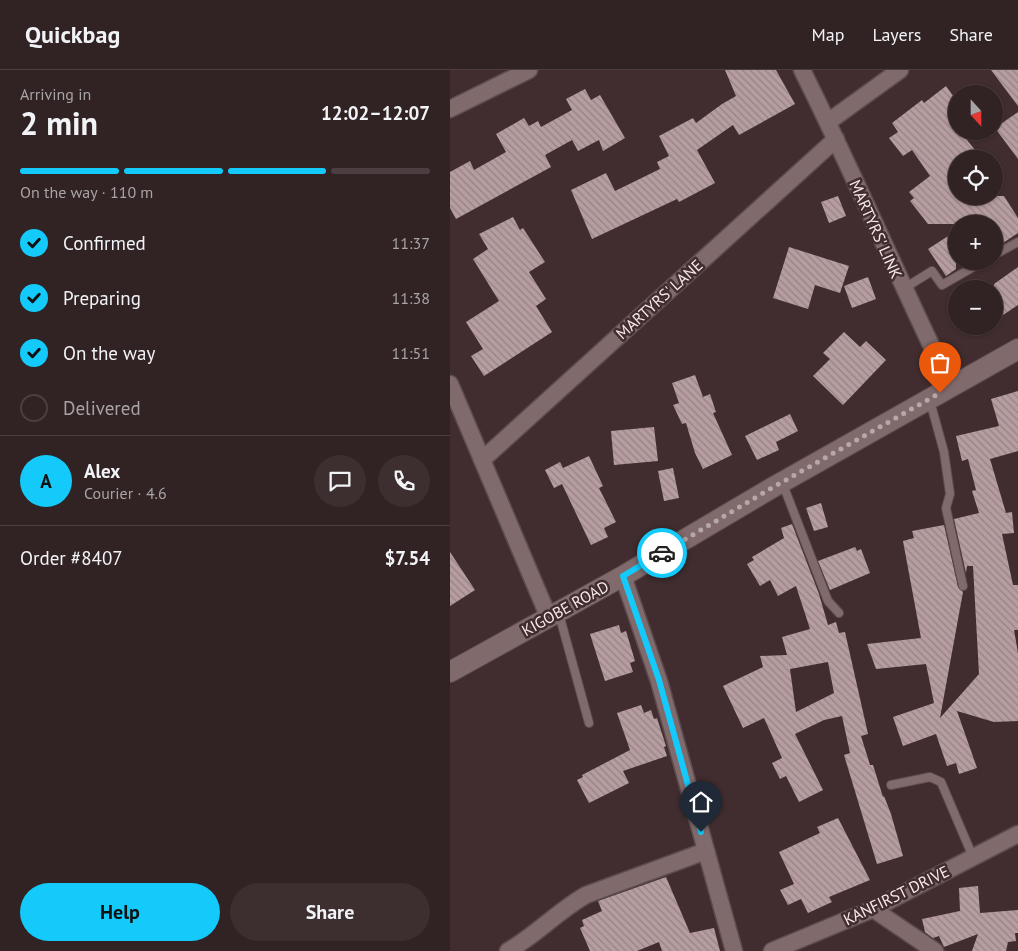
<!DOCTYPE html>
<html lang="en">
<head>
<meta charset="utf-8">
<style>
  body { margin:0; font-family:"PT Sans",sans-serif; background:#3d2f30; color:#f1f3f6; height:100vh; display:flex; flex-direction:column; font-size:19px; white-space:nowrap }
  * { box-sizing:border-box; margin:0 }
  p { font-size:16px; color:#a8a4a6 }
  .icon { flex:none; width:28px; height:28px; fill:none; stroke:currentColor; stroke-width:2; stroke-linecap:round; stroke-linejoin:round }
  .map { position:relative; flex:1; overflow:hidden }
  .sheet { display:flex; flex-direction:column; background:#312223; width:450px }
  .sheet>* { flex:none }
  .needle { width:32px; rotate:159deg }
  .tools { position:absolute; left:498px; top:15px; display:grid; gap:10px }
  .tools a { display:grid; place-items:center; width:55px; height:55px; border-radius:50%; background:#312223; box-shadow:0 1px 4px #0004,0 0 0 1px #4c3f41; font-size:25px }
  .pin { position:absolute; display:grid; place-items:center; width:42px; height:42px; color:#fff; margin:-51px -21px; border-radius:50% 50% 50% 0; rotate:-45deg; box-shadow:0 0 5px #0007 }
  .pin .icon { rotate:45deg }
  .courier { position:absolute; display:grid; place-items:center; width:50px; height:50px; margin:-25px; border:4px solid #13cafb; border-radius:50%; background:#fff; color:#222; box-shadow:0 1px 6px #0007 }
  .overview em { font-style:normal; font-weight:800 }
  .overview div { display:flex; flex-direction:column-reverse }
  .overview { display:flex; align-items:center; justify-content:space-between; height:85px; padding:0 20px }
  h1 { font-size:32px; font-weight:800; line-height:38px }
  .bar { display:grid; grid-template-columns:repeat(4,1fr); gap:8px 5px; align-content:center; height:60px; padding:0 20px }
  .bar i { height:6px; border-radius:4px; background:#4c3f41 }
  .bar .active { background:#13cafb }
  .bar p { grid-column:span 4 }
  .line { display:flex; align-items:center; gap:12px; padding:0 20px; border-top:1px solid #4c3f41 }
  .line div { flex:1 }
  .round { display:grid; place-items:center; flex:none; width:52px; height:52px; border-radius:26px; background:#3d2f30 }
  ol { padding:0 20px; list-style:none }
  li { display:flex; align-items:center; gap:15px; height:55px }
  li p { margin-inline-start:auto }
  li .icon { padding:5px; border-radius:50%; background:#13cafb; color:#111; stroke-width:4 }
  li:last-child { color:#a8a4a6 }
  li i { width:28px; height:28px; border:2px solid #4c3f41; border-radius:50% }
  .button { display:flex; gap:10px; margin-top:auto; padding:10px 20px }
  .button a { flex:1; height:58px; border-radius:30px; background:#13cafb; color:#111; font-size:20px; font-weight:800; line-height:58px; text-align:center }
  .button a+a { background:#3d2f30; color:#f1f3f6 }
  header { display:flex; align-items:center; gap:30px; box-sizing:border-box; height:70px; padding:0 25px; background:#312223; border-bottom:1px solid #4c3f41 }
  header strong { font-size:24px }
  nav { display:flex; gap:28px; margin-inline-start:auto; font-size:18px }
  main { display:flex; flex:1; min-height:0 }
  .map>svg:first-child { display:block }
  .building { fill:url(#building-back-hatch); fill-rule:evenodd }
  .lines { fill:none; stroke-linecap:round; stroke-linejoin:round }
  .service-casing { stroke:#5d4c4e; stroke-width:10 }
  .minor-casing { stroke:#5d4c4e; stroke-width:19 }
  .tertiary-casing { stroke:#5d4c4e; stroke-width:22 }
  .service { stroke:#816a6c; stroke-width:8 }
  .minor { stroke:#816a6c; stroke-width:16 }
  .tertiary { stroke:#816a6c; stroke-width:20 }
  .done { stroke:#b7a7a9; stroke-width:5; stroke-dasharray:0 9 }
  .route { stroke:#13cafb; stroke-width:6 }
  .labels { text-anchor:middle; stroke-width:5; stroke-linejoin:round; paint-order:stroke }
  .street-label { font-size:16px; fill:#f7e9ea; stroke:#412d2f }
</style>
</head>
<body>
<header>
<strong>Quickbag</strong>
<nav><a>Map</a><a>Layers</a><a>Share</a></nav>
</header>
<main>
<section class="sheet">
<div class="overview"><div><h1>2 min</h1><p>Arriving in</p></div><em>12:02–12:07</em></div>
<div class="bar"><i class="active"></i><i class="active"></i><i class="active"></i><i></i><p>On the way · 110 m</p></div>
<ol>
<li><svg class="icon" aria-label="check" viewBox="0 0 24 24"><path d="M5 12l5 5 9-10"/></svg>Confirmed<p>11:37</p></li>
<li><svg class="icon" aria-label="check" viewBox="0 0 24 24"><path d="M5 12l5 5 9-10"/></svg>Preparing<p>11:38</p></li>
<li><svg class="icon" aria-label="check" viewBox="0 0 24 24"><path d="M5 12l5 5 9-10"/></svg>On the way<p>11:51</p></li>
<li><i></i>Delivered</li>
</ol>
<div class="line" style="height:90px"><b class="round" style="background:#13cafb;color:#111">A</b><div><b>Alex</b><p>Courier · 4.6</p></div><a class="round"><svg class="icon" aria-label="chat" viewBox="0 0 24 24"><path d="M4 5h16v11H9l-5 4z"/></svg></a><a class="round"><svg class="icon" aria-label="phone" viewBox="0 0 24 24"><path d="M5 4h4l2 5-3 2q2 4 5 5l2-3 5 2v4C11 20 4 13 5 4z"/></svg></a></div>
<div class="line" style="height:65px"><div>Order #8407</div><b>$7.54</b></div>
<div class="button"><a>Help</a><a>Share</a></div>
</section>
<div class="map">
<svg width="568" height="881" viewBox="0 0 568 881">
  <defs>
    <pattern id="building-back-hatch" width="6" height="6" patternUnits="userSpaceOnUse" patternTransform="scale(1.25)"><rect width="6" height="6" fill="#b69d9f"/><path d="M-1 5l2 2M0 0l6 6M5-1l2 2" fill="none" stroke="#968384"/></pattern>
  </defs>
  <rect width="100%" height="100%" fill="#412d2f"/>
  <g class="building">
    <polygon points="275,0 326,0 345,34 289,65 283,55 247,80 265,113 229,132 227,129 142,169 121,120 156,103 165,121 210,99 207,92 219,86 209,66 243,48 246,53 272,34 286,26"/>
    <polygon points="541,0 568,0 568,36"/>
    <polygon points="496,16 506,30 506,61 510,61 532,89 506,89 506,126 554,126 568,148 568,163 544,179 544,154 478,154 460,131 464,128 459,122 480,106 462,80 453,86 439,68 448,62 442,53 472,30 474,33"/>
    <polygon points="135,19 141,30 150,25 175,68 153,81 149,70 128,81 122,70 95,85 101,97 6,149 0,138 0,102 20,91 24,100 56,82 46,64 74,48 79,56 88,51 91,57 122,40 116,29"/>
    <polygon points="568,42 568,89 545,58"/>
    <polygon points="388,126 396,146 379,153 371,132"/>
    <polygon points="63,147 70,160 73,158 95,192 79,202 96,229 86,236 102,262 34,306 21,286 33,279 16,252 49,231 23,189 38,179 29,164"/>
    <polygon points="506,161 506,199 496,206 478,179"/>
    <polygon points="339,177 399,196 390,223 365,215 358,239 323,228"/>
    <polygon points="568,197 568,235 544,251 544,214"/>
    <polygon points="418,207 426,229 402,238 394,216"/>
    <polygon points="394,262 410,277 416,271 436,290 393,335 363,306 380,289 373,283"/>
    <polygon points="245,305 253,327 260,324 266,342 263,343 282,385 253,399 245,383 236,353 232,354 223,335 229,333 222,313"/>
    <polygon points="568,321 568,381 540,389 556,443 562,442 564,463 552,464 563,515 568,515 568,560 564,560 568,583 568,651 544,652 507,641 527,698 509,704 506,693 497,696 486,664 453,676 443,647 484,633 476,594 426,599 417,574 471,568 453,471 464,468 462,461 494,455 508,517 513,522 490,648 529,604 523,496 517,496 516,503 504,449 529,443 522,421 526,420 518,389 512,391 506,366 549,356 541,329"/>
    <polygon points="340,344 348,361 326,372 329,380 307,390 295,366"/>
    <polygon points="204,357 208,391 164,395 161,361"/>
    <polygon points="139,386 153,416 149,418 166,452 154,458 158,467 141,475 112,414 104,418 95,400 110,392 113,398"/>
    <polygon points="223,398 229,428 214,431 208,401"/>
    <polygon points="371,433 378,457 364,461 356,438"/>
    <path d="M342,454L369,524L378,555L386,552L389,563L395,562L418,664L411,666L420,695H423L433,727L434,726L441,744L453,786L427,794L394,685L400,683L392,646L374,650L345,664L373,720L349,732L336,706L330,709L322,693L332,688L314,648L293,658L273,616L313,597L310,586L337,585L332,567L360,559L346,516L328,526L320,510L310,516L297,494L304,490L302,487L334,468L331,458ZM378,592L384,623L346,642L340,599Z"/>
    <polygon points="405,477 407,481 411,479 420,503 380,520 368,491"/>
    <polygon points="0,482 25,520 0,536"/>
    <polygon points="169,555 171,563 176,561 185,591 180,593 183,602 155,611 140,564"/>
    <polygon points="191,635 194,643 201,640 204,649 207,648 216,676 214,677 217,686 173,701 179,713 139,733 127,710 133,707 132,705 180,680 167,643"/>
    <polygon points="388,748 420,810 379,827 382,832 358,843 351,829 338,835 330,820 344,814 329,782 370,763 367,757"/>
    <polygon points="216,807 240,863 264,858 270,881 212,881 209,872 187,881 140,881 130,858 134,856 132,850 152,841 148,831"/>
    <polygon points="528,816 530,843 568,840 568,863 565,863 566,871 558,872 556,881 522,881 528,864 494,877 489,866 483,868 475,862 472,849 510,841 509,818"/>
  </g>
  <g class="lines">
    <defs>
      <g id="service">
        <polyline points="544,185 568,172"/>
        <polyline points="453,219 482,201 492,215 534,191"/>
        <polyline points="480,331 494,382 500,424 496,438 513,516"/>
        <polyline points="332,412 378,531 389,543"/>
        <polyline points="109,544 139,653"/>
        <polyline points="441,715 480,707 491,712 523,787"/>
      </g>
      <g id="minor">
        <path d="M352,0C404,104 450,212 501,317"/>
        <polyline points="0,39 79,0"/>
        <polyline points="378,52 450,0"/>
        <polyline points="0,314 99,548"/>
        <polyline points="32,390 386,69"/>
        <polyline points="173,506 209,611 284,881"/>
        <polyline points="423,839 485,881"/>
        <path d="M58,881C86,865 108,841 136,825L256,781"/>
        <polyline points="322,881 423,839 568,764"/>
      </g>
      <polyline id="tertiary" points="0,602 173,506 320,419 568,279"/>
    </defs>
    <use href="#service" class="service-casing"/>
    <use href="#minor" class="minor-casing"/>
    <use href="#tertiary" class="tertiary-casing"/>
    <use href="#service" class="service"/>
    <use href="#minor" class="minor"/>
    <use href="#tertiary" class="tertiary"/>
  </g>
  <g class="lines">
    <polyline class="done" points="212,483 320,419 490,323"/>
    <polyline class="route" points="212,483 173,506 209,610 251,762"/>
  </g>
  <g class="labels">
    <g class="street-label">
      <text transform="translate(426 159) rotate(66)" y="6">MARTYRS' LINK</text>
      <text transform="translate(209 229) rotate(-42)" y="6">MARTYRS' LANE</text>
      <text transform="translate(115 538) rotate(-29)" y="6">KIGOBE ROAD</text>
      <text transform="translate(446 825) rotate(-26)" y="6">KANFIRST DRIVE</text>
    </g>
  </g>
</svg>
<div class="tools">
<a><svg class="needle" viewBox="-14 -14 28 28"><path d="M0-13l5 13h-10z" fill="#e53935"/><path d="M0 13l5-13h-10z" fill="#a8a4a6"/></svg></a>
<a><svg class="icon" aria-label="locate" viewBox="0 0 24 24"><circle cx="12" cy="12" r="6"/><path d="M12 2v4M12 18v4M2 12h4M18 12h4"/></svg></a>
<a>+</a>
<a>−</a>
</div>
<div class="pin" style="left:490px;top:323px;background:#ea580c"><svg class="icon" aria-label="bag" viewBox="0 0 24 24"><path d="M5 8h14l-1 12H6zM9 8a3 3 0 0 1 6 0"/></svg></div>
<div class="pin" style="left:251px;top:762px;background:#1f2937"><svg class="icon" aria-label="home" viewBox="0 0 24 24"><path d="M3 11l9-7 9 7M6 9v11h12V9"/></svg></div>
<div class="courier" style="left:212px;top:483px"><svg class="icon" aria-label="car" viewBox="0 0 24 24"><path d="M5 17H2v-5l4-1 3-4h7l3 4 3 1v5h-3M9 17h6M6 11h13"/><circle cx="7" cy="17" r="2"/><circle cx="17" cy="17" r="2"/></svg></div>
</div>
</main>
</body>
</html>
